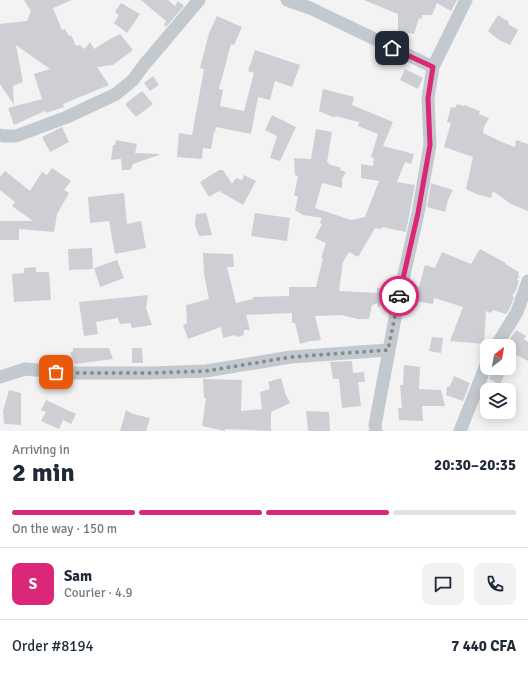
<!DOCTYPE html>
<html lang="en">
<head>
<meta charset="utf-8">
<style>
  body { margin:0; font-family:Signika,sans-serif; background:#f2f2f3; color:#1f2937; height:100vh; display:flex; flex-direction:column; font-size:15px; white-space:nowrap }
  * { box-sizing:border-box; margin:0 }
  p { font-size:13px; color:#747a83 }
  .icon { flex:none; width:22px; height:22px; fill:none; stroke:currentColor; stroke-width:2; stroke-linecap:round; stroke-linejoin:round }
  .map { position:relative; height:431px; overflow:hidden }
  .side { display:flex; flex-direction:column; background:#fff; flex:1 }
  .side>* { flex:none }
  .needle { width:26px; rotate:31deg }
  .buttons { position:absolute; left:480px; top:339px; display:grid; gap:8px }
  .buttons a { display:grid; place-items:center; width:36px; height:36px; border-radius:8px; background:#fff; box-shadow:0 2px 10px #0003; font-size:20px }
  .pin { position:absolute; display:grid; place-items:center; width:34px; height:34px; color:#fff; margin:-17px; border-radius:8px; box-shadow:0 2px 6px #0006 }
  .courier { position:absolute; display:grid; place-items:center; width:40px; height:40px; margin:-20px; border:3px solid #db2777; border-radius:50%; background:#fff; color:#222; box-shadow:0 1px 5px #0007 }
  .summary em { font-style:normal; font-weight:700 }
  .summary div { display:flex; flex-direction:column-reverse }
  .summary { display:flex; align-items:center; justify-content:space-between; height:68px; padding:0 12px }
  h1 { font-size:26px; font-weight:700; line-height:30px }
  .bar { display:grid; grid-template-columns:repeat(4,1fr); gap:6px 4px; align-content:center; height:48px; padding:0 12px }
  .bar i { height:5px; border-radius:3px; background:#e0e1e3 }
  .bar .on { background:#db2777 }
  .bar p { grid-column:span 4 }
  .line { display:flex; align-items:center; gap:10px; padding:0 12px; border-top:1px solid #e0e1e3 }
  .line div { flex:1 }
  .round { display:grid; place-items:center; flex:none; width:42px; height:42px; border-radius:8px; background:#f2f2f3 }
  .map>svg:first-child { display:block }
  .building { fill:#cdcfd4 }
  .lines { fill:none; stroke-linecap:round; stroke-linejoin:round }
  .minor { stroke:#c2c9cf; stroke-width:13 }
  .done { stroke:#878c92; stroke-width:4; stroke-dasharray:0 7.2 }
  .route { stroke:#db2777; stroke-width:5 }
</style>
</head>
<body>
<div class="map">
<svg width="528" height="431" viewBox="0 0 528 431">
  <rect width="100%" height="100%" fill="#f4f3f3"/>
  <g class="building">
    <polygon points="24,0 72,0 53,8 62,30 65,29 69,36 71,35 76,46 79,45 85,49 90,42 94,49 112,38 120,34 133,50 113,65 97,67 109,85 63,104 64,107 46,113 45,111 14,125 8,108 42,99 34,74 50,69 16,45 23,82 13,86 14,105 0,84 0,24 27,21 31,11"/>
    <polygon points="141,0 168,0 175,6 178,1 184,6 166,27 164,25 166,21"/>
    <polygon points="364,0 457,0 451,11 437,3 432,15 422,15 422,19 419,18 414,34 398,31 398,14"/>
    <polygon points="121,3 140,14 127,33 114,23 119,15 115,12"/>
    <polygon points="498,15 509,22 508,24 518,30 510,45 499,40 488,31"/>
    <polygon points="217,16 242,27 234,45 231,44 219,89 223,90 220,106 244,111 254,73 248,71 255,50 300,65 292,87 275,81 270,100 258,97 251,134 216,127 215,132 214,132 211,149 203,148 202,159 177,157 179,133 192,135 204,69 200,68 209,33"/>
    <polygon points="405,69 423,78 418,89 400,80"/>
    <polygon points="153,76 159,85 150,91 144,83"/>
    <polygon points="323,89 354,97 352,105 393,122 383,146 414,154 411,164 405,162 397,182 415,185 406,232 382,227 381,229 375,228 358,257 349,252 343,262 339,291 377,293 377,288 391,289 385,298 385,302 382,303 378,308 378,303 372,305 369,319 358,319 341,315 315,316 321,340 310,341 300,344 295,323 292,323 292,313 246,315 250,330 244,330 244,335 237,337 235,335 223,338 221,327 188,339 183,325 187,323 186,305 209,299 204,274 203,253 233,254 234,267 227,267 236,303 253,299 253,297 289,296 289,287 316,287 323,258 321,258 326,243 315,238 322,224 320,223 322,218 303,215 295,210 298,196 294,196 298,176 295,175 294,158 311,159 316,129 332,132 327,162 329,162 328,164 341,168 340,170 346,172 342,179 342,188 322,183 315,208 351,220 365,217 379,181 361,178 361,164 373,166 374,158 371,157 378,134 358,126 359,122 335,116 335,118 319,111"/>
    <polygon points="142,91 153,104 136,117 125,104"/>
    <polygon points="457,104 464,106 464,105 480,111 479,114 489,118 483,129 484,130 483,133 502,142 515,147 516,140 528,144 528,211 511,204 493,191 491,198 476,194 466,189 473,157 444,147 451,123 447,122 451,107 455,108"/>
    <polygon points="272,115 296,127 280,161 270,158 277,136 265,130"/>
    <polygon points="62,127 69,142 50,152 42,137"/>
    <polygon points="116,140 137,144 135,153 159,154 159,155 133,164 130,170 122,170 121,159 111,160 113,145 115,145"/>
    <polygon points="52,168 71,181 64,190 69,193 57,214 54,232 19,229 19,240 0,240 0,221 33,221 12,206 15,202 0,190 0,177 5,171 30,191 42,172 47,175"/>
    <polygon points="219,170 223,170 232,184 236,178 242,180 244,175 256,181 243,205 219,191 209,197 200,182"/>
    <polygon points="431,183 453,190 448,200 445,212 427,207"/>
    <polygon points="124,193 127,224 141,221 146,248 115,254 109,221 90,223 88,197"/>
    <polygon points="206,213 212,235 199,236 195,225 196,214"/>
    <polygon points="255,213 290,218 287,241 251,236"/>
    <polygon points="92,248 93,269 69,270 68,249"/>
    <polygon points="480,249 506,263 505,264 519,272 518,275 519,276 517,280 519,281 516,290 512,296 514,297 510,308 506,314 493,310 491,313 486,311 484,344 450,341 463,307 434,298 433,304 409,300 414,285 419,287 425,265 435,268 442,252 471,264"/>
    <polygon points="117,260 124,278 100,287 94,268"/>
    <polygon points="36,267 36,272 49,272 51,300 14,302 12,274 24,273 24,268"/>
    <polygon points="148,295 146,308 152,325 132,328 130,323 120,324 118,318 96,322 98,334 84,336 79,302"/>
    <polygon points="516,330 526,336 524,339 528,342 528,361 509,351 509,346 505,346"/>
    <polygon points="432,337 443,338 441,353 429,351"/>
    <polygon points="73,348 109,348 113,359 75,364 70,353 73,351"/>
    <polygon points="132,348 142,348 143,363 132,363"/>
    <polygon points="352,361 353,373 364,372 365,382 358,382 361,406 342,408 339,379 333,379 330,362"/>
    <polygon points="404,365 420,367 419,389 441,390 445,406 422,406 423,421 399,420 398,408 402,408 400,385 403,385"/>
    <polygon points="493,370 504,376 500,385 489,379"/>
    <polygon points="454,376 470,383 463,401 446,395 447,387 450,386"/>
    <polygon points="281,378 285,393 290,403 271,412 271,431 225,429 225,431 202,426 206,398 204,398 203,379 242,380 241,411 262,409 260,392 270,389 268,382"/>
    <polygon points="9,390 21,393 21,425 4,424 3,411"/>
    <polygon points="46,400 76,414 71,424 63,420 59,429 41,421 46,412 41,410"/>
    <polygon points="126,410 133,414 150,418 146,431 120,431"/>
    <polygon points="306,411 329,412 330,431 308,431"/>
  </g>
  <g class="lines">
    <g class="minor">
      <polyline points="287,0 310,8 433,67"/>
      <polyline points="0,135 4,136 16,136 67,117 116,94 133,80 144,65 199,0"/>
      <polyline points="496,346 517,312 528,281"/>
      <polyline points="0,377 25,369 72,373 150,373 206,371 291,357 388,350"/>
      <polyline points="376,431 375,425 399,297 418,213 430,145 428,98 433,67 466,0"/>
      <polyline points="460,431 487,363"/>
    </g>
  </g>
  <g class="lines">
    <polyline class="done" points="56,372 72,373 150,373 206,371 291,357 388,350 399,296"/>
    <polyline class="route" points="392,48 433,67 428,98 430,145 418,213 399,296"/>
  </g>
</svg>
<div class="buttons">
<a><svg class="needle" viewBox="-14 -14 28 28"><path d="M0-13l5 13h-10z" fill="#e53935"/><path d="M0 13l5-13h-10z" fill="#747a83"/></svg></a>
<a><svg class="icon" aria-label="layers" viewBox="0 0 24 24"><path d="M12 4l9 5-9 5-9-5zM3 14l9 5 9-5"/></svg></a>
</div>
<div class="pin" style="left:56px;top:372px;background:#ea580c"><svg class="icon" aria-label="bag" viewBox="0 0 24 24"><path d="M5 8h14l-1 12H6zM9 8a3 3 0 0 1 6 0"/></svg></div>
<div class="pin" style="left:392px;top:48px;background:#1f2937"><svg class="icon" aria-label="home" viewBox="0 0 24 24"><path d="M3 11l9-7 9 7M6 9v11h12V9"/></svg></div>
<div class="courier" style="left:399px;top:296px"><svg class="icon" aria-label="car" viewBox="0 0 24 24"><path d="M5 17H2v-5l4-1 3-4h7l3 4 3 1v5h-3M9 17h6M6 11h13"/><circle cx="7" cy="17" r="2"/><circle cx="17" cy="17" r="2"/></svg></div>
</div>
<section class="side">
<div class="summary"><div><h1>2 min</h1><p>Arriving in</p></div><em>20:30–20:35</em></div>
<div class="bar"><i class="on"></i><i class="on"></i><i class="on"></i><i></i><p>On the way · 150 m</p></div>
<div class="line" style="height:72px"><b class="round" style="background:#db2777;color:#fff">S</b><div><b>Sam</b><p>Courier · 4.9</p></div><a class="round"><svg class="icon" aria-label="chat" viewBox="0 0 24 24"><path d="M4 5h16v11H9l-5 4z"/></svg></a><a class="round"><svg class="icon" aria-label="phone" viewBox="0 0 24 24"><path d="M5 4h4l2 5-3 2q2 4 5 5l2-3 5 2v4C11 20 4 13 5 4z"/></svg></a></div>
<div class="line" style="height:52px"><div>Order #8194</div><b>7 440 CFA</b></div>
</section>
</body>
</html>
